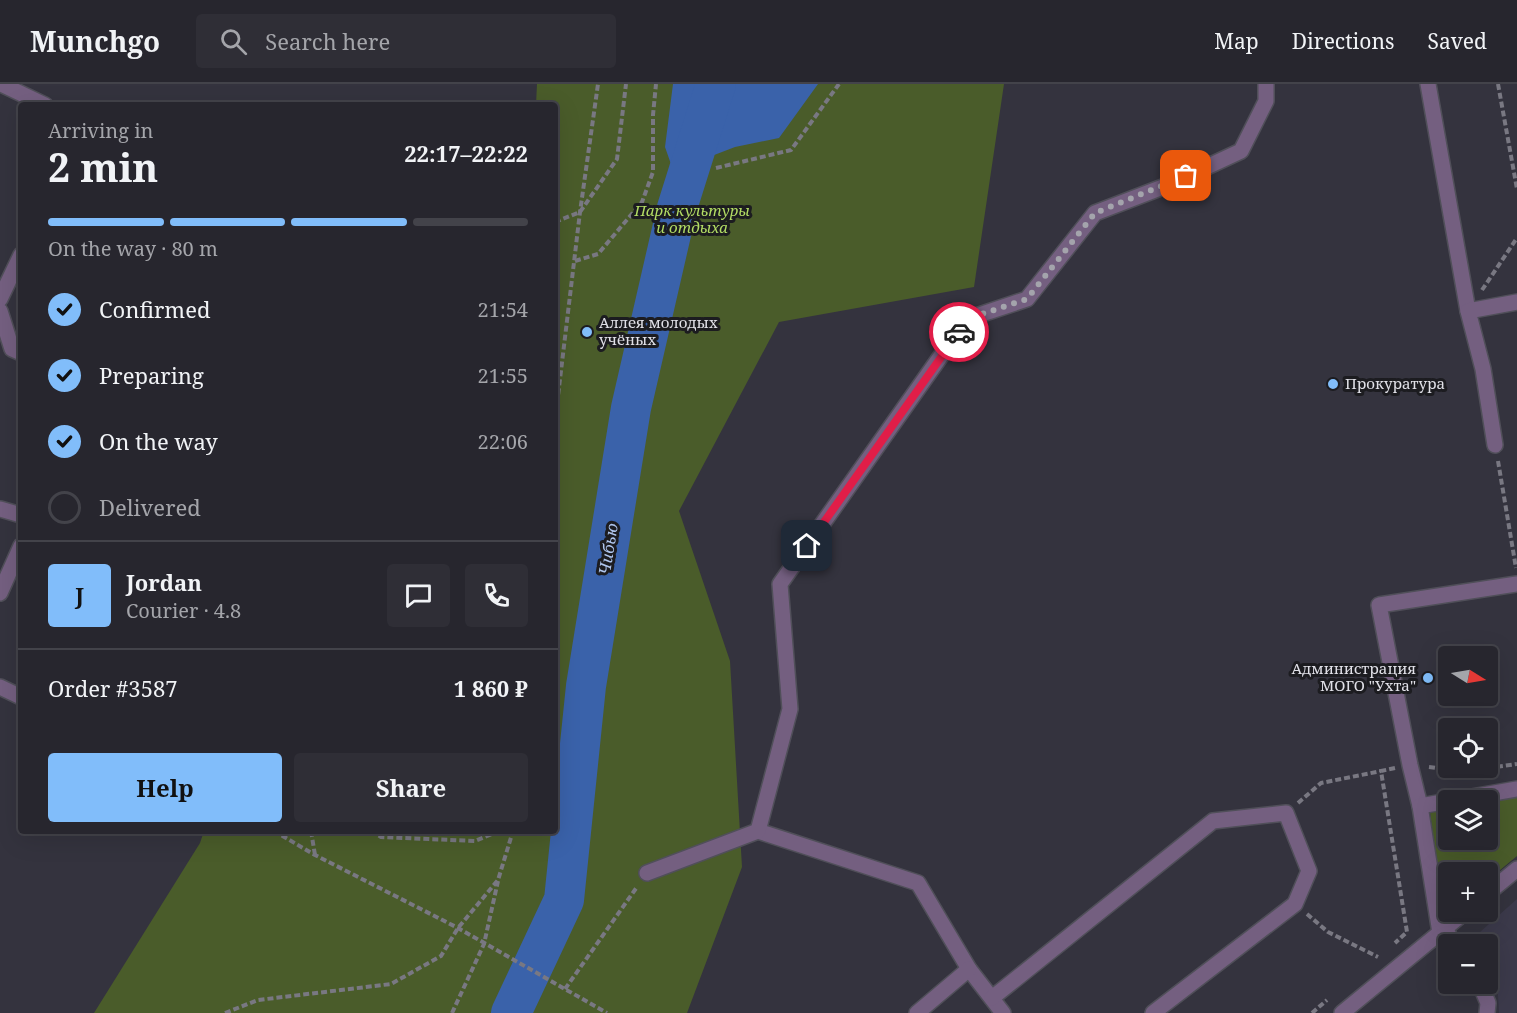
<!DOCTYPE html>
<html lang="en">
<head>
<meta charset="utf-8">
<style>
  body { margin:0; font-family:"Noto Serif",serif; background:#2f2e36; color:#f1f3f6; height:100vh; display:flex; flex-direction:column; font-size:22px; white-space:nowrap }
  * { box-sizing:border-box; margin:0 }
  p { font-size:20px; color:#a4a5aa }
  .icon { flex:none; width:33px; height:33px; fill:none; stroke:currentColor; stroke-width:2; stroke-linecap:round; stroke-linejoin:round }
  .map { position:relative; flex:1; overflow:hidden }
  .panel { position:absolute; left:18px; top:18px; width:540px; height:732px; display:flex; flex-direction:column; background:#27262e; border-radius:6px; box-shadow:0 6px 24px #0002,0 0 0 2px #43434a }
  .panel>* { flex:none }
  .needle { width:39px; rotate:101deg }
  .tools { position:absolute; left:1438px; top:562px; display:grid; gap:12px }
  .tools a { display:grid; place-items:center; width:60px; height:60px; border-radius:6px; background:#27262e; box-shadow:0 6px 24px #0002,0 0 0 2px #43434a; font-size:30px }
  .pin { position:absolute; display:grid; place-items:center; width:51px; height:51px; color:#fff; margin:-26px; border-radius:12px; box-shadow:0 3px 9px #0006 }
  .courier { position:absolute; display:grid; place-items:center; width:60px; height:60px; margin:-30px; border:4px solid #e11d48; border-radius:50%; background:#fff; color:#222; box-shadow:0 2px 8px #0007 }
  .head em { font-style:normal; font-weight:700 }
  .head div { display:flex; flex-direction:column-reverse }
  .head { display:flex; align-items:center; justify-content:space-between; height:102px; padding:0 30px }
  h1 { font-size:39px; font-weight:700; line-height:45px }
  .bar { display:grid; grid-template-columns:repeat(4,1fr); gap:9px 6px; align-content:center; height:72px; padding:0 30px }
  .bar i { height:8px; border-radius:4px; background:#43434a }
  .bar .selected { background:#81bdfa }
  .bar p { grid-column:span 4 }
  .line { display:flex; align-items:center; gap:15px; padding:0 30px; border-top:2px solid #43434a }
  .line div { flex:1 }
  .round { display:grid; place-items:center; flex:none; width:63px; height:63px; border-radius:6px; background:#2f2e36 }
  ol { padding:0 30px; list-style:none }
  li { display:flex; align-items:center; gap:18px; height:66px }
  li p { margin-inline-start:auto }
  li .icon { padding:6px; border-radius:50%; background:#81bdfa; color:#111; stroke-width:4 }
  li:last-child { color:#a4a5aa }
  li i { width:33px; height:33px; border:3px solid #43434a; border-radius:50% }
  .button { display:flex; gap:12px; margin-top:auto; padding:12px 30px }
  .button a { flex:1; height:69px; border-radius:6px; background:#81bdfa; color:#111; font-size:24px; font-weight:700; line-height:69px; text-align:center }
  .button a+a { background:#2f2e36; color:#f1f3f6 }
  header { display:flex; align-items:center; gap:36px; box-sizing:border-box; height:84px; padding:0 30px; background:#27262e; border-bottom:2px solid #43434a }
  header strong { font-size:28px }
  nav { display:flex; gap:33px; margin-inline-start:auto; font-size:21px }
  .search { width:420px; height:54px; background:#2f2e36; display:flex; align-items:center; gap:15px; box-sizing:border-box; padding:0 21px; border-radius:6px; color:#a4a5aa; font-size:22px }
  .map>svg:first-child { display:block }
  .built { fill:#3c3a4b }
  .green { fill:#4a5c2a }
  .water { fill:#3a62aa }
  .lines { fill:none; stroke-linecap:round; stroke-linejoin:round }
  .river { stroke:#3a62aa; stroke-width:40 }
  .minor-casing { stroke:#504f59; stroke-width:18 }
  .path { stroke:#797882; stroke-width:4; stroke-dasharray:6 3; stroke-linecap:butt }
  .minor { stroke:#745f80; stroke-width:15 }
  .done { stroke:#a4a4ac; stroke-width:6; stroke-dasharray:0 10.8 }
  .route { stroke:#e11d48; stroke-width:8 }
  .poi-dot { fill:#81bdfa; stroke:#1c1c20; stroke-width:2 }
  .labels { text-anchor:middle; stroke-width:6; stroke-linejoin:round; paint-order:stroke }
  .park-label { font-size:15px; font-style:italic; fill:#b2dc64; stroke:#1c1c20 }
  .poi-label { font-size:15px; fill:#e1e1e8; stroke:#1c1c20; text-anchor:start }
  .water-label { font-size:16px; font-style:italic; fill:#afc6ee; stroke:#1c1c20 }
</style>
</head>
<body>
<header>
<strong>Munchgo</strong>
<div class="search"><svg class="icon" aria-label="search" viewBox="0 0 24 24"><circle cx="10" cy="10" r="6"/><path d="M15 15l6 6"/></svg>Search here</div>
<nav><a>Map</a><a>Directions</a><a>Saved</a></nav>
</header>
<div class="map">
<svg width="1517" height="929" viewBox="0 0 1517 929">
  <rect width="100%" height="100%" fill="#34333e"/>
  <polygon class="built" points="1517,815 1517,929 1499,929 1496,877 1488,871 1488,861 1475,861 1470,857"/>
  <g class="green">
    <polygon points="537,0 1004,0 974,203 779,238 679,427 730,577 742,783 687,929 94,929 200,759 204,747 555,747 555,21 536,21"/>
    <polygon points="1517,712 1517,772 1488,796 1488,789 1449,789 1449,828 1451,828 1444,834 1430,728 1449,724 1449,756 1488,756 1488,717"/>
  </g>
  <polygon class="water" points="673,0 818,0 779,54 735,63 709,73 705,85 672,83 665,63"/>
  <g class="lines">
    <polyline class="river" points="511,929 564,816 586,602 631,324 677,124 716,0"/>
    <defs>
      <g id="minor">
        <polyline points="1,0 45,21"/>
        <polyline points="1428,0 1468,227"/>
        <polyline points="0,215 21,171"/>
        <polyline points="0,227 12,265 21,269"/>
        <polyline points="1495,361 1483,285 1468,227 1517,218"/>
        <polyline points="0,425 21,431"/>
        <polyline points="0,509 21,462"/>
        <polyline points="0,603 21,613"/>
        <polyline points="1420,722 1410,681 1379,521 1517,500"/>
        <polyline points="758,747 918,799 969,885 1003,929"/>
        <polyline points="647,789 758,747 790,625 780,500 967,235 1027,215 1095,129 1168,101 1241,67 1266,17 1266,0"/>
        <polyline points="1488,809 1517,785"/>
        <polyline points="1445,844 1454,861"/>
        <polyline points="1440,849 1420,722 1517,705"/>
        <polyline points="1480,900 1488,919 1487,929"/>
        <polyline points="992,914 1213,737 1286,729 1309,787 1295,820 1153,929"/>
        <polyline points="917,929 969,885"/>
        <polyline points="1342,929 1465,828"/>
      </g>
    </defs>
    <use href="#minor" class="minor-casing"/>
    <g class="path">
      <polyline points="1498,0 1517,105"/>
      <polyline points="716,84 791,66 839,0"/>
      <polyline points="555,138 580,128 617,75 626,0"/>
      <polyline points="575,177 598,170 642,118 653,88 653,31 656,0"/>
      <polyline points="1482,206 1517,154"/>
      <polyline points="555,337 580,128 598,0"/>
      <polyline points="1498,377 1516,484"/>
      <polyline points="1429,683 1444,685 1477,684"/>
      <polyline points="1395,684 1381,687 1407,848 1395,859"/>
      <polyline points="1488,684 1517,680"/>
      <polyline points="1298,719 1321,699 1381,687"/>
      <polyline points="274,747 315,771 458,844 607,929"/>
      <polyline points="311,747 315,771"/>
      <polyline points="371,747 381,753 475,757 499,747"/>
      <polyline points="1307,830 1328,848 1378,873"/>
      <polyline points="565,905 637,803"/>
      <polyline points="225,929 258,916 391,900 441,872 458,844 498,796 513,747"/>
      <polyline points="452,929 484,860 498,797"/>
      <polyline points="1312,929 1327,916"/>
    </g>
    <use href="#minor" class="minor"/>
  </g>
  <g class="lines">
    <polyline class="done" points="959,248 967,235 1027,215 1095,129 1186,92"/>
    <polyline class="route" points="807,462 959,248"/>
  </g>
  <g class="poi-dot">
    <circle cx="587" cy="248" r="6"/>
    <circle cx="1333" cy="300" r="6"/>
    <circle cx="1428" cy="594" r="6"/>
  </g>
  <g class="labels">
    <g class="park-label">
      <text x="692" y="132">Парк культуры<tspan x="692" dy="17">и отдыха</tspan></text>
    </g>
    <g class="poi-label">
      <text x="599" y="244">Аллея молодых<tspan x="599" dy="17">учёных</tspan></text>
      <text x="1345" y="305">Прокуратура</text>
      <text x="1416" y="590" text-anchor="end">Администрация<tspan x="1416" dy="17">МОГО "Ухта"</tspan></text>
    </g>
    <g class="water-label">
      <text transform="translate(608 465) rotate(-81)" y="6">Чибью</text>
    </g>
  </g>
</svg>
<div class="tools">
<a><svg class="needle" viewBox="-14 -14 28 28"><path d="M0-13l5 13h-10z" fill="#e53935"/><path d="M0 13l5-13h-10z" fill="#a4a5aa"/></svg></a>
<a><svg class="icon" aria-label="locate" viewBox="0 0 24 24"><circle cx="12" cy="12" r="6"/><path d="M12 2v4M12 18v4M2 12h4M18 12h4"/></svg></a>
<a><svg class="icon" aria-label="layers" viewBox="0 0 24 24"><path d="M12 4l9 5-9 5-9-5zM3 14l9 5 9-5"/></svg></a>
<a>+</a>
<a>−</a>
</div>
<div class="pin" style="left:1186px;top:92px;background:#ea580c"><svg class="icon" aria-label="bag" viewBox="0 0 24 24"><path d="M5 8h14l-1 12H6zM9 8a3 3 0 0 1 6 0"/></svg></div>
<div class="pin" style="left:807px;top:462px;background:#1f2937"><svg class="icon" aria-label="home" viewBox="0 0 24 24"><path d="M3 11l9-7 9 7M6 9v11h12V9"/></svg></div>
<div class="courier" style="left:959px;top:248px"><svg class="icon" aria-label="car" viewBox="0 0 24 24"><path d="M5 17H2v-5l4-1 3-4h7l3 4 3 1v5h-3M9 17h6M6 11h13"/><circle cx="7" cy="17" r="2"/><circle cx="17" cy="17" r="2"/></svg></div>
<section class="panel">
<div class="head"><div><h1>2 min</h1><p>Arriving in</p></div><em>22:17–22:22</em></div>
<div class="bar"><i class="selected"></i><i class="selected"></i><i class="selected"></i><i></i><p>On the way · 80 m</p></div>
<ol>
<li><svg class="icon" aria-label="check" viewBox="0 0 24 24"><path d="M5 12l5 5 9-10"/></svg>Confirmed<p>21:54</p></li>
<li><svg class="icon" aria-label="check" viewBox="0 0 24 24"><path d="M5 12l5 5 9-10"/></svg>Preparing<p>21:55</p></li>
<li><svg class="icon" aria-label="check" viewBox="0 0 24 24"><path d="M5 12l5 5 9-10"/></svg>On the way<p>22:06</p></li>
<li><i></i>Delivered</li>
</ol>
<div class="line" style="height:108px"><b class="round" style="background:#81bdfa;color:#111">J</b><div><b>Jordan</b><p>Courier · 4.8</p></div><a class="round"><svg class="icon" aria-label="chat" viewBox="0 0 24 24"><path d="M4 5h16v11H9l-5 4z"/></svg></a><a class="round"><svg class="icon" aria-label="phone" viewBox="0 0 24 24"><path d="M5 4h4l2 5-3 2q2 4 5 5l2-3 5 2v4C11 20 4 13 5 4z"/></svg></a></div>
<div class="line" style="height:78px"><div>Order #3587</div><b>1 860 ₽</b></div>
<div class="button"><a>Help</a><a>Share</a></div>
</section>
</div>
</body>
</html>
